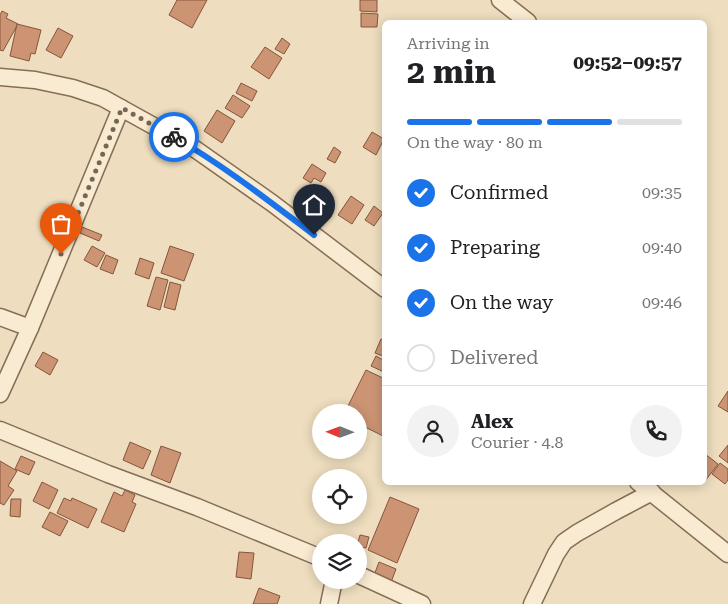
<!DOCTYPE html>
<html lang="en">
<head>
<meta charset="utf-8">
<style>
  body { margin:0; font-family:"Roboto Serif",serif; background:#f2f2f2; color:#202124; height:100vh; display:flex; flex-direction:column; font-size:19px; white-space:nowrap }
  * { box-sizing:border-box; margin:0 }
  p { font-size:16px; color:#757577 }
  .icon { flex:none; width:28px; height:28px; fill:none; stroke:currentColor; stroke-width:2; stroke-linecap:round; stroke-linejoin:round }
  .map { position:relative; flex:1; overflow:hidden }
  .details { position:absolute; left:382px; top:20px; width:325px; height:465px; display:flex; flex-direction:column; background:#fff; border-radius:8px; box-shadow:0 2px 12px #0003 }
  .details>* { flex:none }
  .needle { width:32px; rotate:271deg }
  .tools { position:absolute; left:312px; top:404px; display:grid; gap:10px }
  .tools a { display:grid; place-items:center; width:55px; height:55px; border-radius:50%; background:#fff; box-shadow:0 2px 12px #0003; font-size:25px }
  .pin { position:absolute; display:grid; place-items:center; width:42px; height:42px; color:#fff; margin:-51px -21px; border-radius:50% 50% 50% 0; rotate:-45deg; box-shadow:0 0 5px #0007 }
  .pin .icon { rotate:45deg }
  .courier { position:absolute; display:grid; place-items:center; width:50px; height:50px; margin:-25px; border:4px solid #1a73e8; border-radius:50%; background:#fff; color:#222; box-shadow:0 1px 6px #0007 }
  .summary em { font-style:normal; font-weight:700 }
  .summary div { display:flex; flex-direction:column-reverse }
  .summary { display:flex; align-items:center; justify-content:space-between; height:85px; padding:0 25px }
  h1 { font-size:32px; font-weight:700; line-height:38px }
  .bar { display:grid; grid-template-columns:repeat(4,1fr); gap:8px 5px; align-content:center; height:60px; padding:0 25px }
  .bar i { height:6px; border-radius:4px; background:#e0e0e0 }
  .bar .active { background:#1a73e8 }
  .bar p { grid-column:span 4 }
  .line { display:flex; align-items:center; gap:12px; padding:0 25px; border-top:1px solid #e0e0e0 }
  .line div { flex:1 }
  .round { display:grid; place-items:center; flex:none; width:52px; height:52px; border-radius:26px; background:#f2f2f2 }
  ol { padding:0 25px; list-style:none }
  li { display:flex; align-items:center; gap:15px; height:55px }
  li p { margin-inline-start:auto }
  li .icon { padding:5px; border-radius:50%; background:#1a73e8; color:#fff; stroke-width:4 }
  li:last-child { color:#757577 }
  li i { width:28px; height:28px; border:2px solid #e0e0e0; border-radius:50% }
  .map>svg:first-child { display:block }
  .building { fill:#cc9473; stroke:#85553d }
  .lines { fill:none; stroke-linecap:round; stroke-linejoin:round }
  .minor-casing { stroke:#866d57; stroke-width:19 }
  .minor { stroke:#f9ebd1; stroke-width:16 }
  .done { stroke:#766755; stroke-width:5; stroke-dasharray:0 9 }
  .route { stroke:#1a73e8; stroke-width:6 }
</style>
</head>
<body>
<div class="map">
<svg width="728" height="604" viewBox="0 0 728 604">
  <rect width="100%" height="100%" fill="#eeddbe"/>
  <g class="building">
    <polygon points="177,0 207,0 192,28 169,15"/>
    <polygon points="360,0 377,0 377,12 360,11"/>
    <polygon points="2,11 8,14 6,18 18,24 3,51 0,50 0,15"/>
    <polygon points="361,13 378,14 377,27 361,27"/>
    <polygon points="17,24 41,30 35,54 31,53 29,61 10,56"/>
    <polygon points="58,28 73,36 61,58 46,50"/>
    <polygon points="282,38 290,44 284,54 275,49"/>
    <polygon points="265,47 282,58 269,79 251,67"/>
    <polygon points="241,83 257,91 252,101 236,93"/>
    <polygon points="233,95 250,106 242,118 225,108"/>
    <polygon points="217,110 235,121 222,143 204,131"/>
    <polygon points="372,132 384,139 376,155 363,147"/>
    <polygon points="334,147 341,152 335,163 327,159"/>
    <polygon points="312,164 326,173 321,182 314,178 311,183 303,178"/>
    <polygon points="351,196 364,205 352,224 338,215"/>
    <polygon points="374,206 383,213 374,226 365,220"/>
    <polygon points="82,227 102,235 99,241 80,233"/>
    <polygon points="92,246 105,253 97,267 84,260"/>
    <polygon points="170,246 194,254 184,281 161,273"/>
    <polygon points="106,255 118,260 113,274 100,269"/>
    <polygon points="140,258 154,263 149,279 135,274"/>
    <polygon points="156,277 168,280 160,310 147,306"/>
    <polygon points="170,282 181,285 175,310 164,307"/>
    <polygon points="381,339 385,340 385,357 375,353"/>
    <polygon points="43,352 58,360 50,375 35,366"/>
    <polygon points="376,356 385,361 385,368 384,372 371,366"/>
    <polygon points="366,370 385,379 385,437 359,424 359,412 345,412"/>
    <polygon points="728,391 728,412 718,406"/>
    <polygon points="130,442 151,451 143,469 123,460"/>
    <polygon points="728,445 728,463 719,456"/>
    <polygon points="161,446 181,453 170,483 151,475"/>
    <polygon points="705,454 718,464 705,481"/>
    <polygon points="21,456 35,462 29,475 15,469"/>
    <polygon points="0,461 17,471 8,486 14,490 4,505 0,503"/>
    <polygon points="720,463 728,469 728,480 725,484 712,474"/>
    <polygon points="42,482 58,490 49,509 33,501"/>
    <polygon points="125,490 135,495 132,502 136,504 124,532 101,522 114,492 122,496"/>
    <polygon points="390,497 419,509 397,563 368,550"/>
    <polygon points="64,498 71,501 72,498 97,509 88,528 57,513"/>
    <polygon points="11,499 21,499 20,517 10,516"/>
    <polygon points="50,512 68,521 60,536 42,527"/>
    <polygon points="360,535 369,537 366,548 359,547 358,542"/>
    <polygon points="239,552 254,553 251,579 236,577"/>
    <polygon points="379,562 396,569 390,585 373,578"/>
    <polygon points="259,588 280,596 277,604 253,604"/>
  </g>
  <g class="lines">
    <defs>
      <g id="minor">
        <polyline points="500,0 528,22"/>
        <polyline points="0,77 35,80 73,88 103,98 121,108 195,149 272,203 385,289"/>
        <polyline points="0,317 30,328"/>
        <polyline points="0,394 30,328 121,108"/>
        <polyline points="0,430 108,474 197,507 321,558"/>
        <polyline points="638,482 728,554"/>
        <polyline points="359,575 422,604"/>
        <polyline points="329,604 334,580"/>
        <polyline points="532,604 556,554 564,542 577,533 616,511 652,492"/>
      </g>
    </defs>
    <use href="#minor" class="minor-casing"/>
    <use href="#minor" class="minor"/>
  </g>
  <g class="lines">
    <polyline class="done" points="61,254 122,108 174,137"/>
    <path class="route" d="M174,137C223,165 269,201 314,235"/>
  </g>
</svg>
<div class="tools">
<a><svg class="needle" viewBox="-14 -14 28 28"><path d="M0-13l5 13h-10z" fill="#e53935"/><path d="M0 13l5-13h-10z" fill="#757577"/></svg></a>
<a><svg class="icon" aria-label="locate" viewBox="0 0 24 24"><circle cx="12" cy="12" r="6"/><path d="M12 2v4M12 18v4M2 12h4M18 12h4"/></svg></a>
<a><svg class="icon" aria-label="layers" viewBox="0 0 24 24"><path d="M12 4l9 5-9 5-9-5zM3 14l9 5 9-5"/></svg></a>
</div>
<div class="pin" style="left:61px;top:254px;background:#ea580c"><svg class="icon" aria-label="bag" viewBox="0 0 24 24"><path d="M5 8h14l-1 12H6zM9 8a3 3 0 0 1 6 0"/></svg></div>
<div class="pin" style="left:314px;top:235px;background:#1f2937"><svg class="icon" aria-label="home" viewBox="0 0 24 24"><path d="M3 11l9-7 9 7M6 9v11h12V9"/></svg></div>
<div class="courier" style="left:174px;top:137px"><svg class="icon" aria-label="bike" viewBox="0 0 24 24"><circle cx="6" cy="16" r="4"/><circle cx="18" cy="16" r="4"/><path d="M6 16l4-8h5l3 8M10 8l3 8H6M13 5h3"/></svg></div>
<section class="details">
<div class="summary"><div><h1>2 min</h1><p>Arriving in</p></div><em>09:52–09:57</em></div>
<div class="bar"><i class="active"></i><i class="active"></i><i class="active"></i><i></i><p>On the way · 80 m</p></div>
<ol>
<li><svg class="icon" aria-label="check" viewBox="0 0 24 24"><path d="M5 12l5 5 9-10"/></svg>Confirmed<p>09:35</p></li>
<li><svg class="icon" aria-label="check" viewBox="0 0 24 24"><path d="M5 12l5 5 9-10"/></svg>Preparing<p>09:40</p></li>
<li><svg class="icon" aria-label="check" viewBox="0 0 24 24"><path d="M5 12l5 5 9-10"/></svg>On the way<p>09:46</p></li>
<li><i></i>Delivered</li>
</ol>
<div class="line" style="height:90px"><a class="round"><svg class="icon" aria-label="person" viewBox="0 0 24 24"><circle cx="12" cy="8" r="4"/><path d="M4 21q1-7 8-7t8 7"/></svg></a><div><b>Alex</b><p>Courier · 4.8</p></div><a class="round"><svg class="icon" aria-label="phone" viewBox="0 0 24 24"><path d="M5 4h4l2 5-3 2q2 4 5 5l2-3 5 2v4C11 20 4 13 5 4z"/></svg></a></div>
</section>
</div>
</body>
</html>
